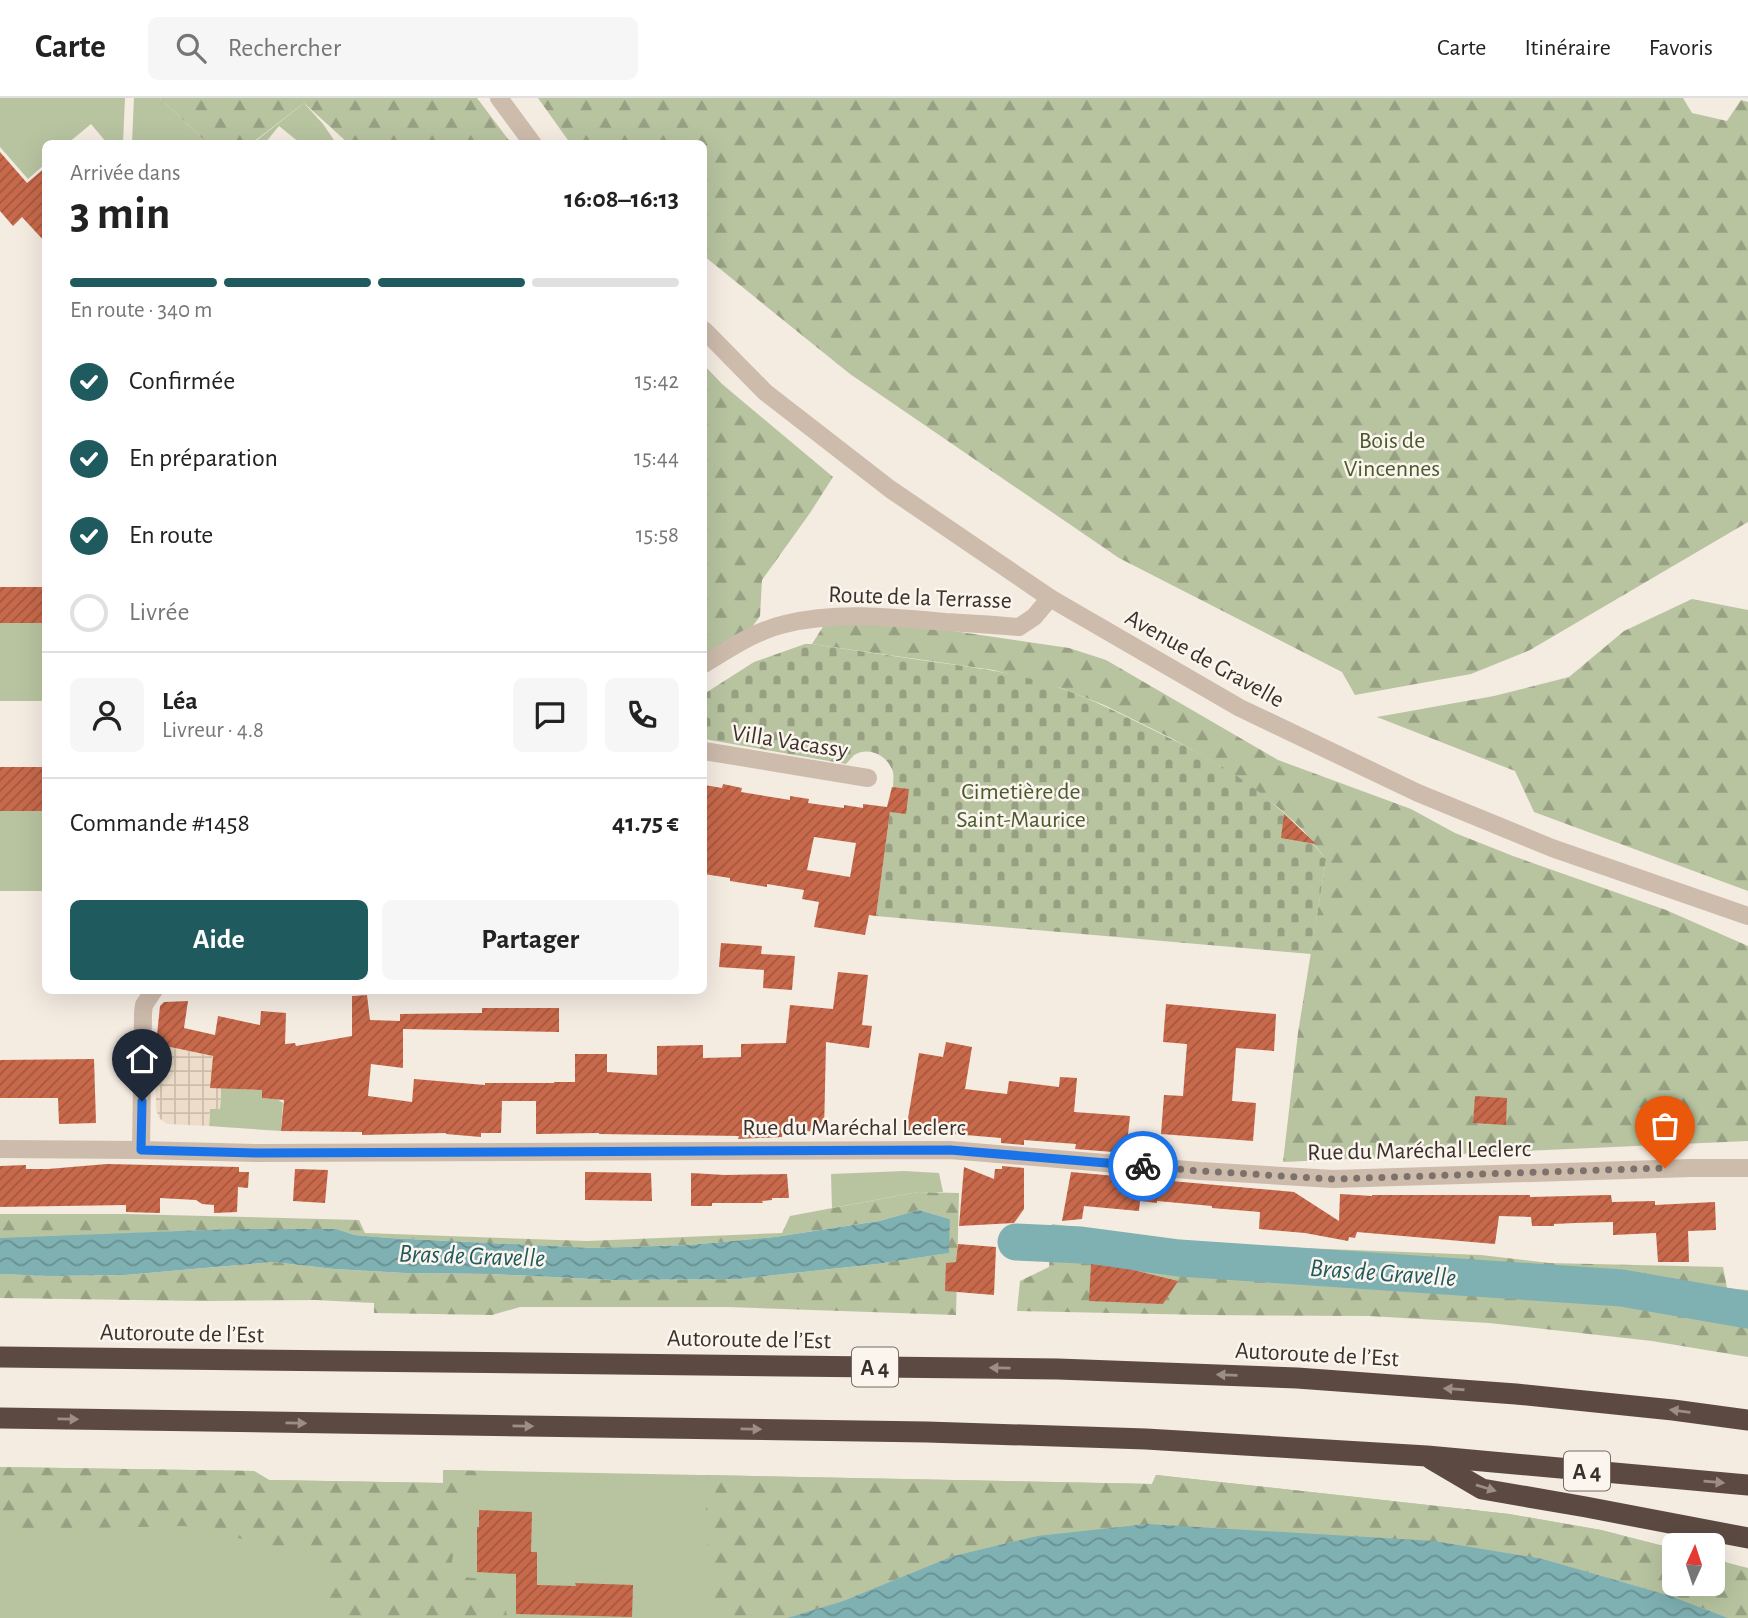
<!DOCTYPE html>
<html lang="fr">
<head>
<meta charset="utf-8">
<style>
  body { margin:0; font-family:"Alegreya Sans",sans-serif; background:#f6f6f6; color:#222; height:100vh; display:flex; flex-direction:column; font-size:26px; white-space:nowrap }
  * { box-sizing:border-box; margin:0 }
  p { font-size:23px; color:#767676 }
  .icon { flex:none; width:38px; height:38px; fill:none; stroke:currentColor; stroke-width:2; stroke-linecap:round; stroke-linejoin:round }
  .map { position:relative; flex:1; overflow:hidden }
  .details { position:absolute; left:42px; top:42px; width:665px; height:854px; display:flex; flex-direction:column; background:#fff; border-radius:10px; box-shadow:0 7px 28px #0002 }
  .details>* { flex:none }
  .needle { width:46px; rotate:3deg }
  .controls { position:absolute; left:1662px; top:1435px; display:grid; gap:14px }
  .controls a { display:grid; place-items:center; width:63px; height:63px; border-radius:10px; background:#fff; box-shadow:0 7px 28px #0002; font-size:35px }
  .pin { position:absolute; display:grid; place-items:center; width:60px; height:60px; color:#fff; margin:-72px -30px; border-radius:50% 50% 50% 0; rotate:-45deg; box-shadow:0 0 7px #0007 }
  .pin .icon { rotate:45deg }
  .courier { position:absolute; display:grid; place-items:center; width:70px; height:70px; margin:-35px; border:5px solid #1a73e8; border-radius:50%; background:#fff; color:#222; box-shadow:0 2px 9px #0007 }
  .summary em { font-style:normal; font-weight:700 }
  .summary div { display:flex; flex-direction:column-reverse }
  .summary { display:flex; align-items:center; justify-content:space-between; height:119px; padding:0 28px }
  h1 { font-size:46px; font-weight:700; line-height:52px }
  .bar { display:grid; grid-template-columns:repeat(4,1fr); gap:10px 7px; align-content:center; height:84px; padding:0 28px }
  .bar i { height:9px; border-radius:5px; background:#e0e0e0 }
  .bar .selected { background:#1f5a5e }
  .bar p { grid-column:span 4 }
  .line { display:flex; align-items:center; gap:18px; padding:0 28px; border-top:2px solid #e0e0e0 }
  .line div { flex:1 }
  .round { display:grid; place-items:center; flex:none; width:74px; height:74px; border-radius:10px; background:#f6f6f6 }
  ol { padding:0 28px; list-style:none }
  li { display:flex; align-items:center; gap:21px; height:77px }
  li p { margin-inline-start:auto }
  li .icon { padding:7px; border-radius:50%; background:#1f5a5e; color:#fff; stroke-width:4 }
  li:last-child { color:#767676 }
  li i { width:38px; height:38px; border:4px solid #e0e0e0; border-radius:50% }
  .primary-button { display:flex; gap:14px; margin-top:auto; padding:14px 28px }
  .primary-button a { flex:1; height:80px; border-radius:10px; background:#1f5a5e; color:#fff; font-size:28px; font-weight:700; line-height:80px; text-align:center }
  .primary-button a+a { background:#f6f6f6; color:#222 }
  header { display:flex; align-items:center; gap:42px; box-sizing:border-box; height:98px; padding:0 35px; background:#fff; border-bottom:2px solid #e0e0e0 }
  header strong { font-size:33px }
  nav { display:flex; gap:38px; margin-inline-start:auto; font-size:24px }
  .search { width:490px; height:63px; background:#f6f6f6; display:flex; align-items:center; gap:18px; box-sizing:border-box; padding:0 24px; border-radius:10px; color:#767676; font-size:26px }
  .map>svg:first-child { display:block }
  .green { fill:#b8c4a0 }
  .forest { fill:url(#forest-firs) }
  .cemetery { fill:url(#cemetery-stones) }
  .plaza { fill:url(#plaza-grid) }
  .water { fill:url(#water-waves) }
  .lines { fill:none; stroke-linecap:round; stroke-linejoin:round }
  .river { stroke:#7fb0b2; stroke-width:37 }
  .building { fill:url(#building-hatch); fill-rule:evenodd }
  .minor { stroke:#cdbbac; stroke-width:18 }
  .highway { stroke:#5c4a42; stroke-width:21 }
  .oneway { fill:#9c8e87 }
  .done { stroke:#7c716b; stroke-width:7; stroke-dasharray:0 12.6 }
  .route { stroke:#1a73e8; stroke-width:9 }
  .labels { text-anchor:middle; stroke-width:5; stroke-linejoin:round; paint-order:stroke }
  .shield { fill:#fbf5ee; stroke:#756b66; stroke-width:2 }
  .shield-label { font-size:23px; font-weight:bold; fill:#3b302b }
  .park-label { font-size:24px; fill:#4a5a2e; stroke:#fbf5ee }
  .street-label { font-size:24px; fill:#3b302b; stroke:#fbf5ee }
  .water-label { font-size:26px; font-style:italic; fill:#1f5a5e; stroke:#fbf5ee }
</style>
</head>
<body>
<header>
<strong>Carte</strong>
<div class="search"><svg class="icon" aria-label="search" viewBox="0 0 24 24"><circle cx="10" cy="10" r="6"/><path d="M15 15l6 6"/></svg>Rechercher</div>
<nav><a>Carte</a><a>Itinéraire</a><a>Favoris</a></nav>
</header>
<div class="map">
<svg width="1748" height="1520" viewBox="0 0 1748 1520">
  <defs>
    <pattern id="forest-firs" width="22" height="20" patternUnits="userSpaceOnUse" patternTransform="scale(1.75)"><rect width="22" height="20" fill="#b8c4a0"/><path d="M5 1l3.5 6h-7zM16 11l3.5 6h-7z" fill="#97a083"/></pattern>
    <pattern id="cemetery-stones" width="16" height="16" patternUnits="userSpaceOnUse" patternTransform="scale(1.75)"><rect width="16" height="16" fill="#b8c4a0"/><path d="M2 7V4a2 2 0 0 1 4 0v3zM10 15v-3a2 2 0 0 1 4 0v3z" fill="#97a083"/></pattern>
    <pattern id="plaza-grid" width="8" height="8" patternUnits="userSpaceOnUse" patternTransform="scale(1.75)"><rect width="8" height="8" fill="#ecdcc8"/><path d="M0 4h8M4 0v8" fill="none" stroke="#cbbdac"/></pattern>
    <pattern id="water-waves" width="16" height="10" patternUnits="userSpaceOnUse" patternTransform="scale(1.75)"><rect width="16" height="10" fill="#7fb0b2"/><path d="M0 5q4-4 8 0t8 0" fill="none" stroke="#699091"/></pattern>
    <pattern id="building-hatch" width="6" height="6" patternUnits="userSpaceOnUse" patternTransform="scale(1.75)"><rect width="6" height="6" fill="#c8694b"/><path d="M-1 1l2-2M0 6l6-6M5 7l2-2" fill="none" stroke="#a4573f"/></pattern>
  </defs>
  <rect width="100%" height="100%" fill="#f4ebe1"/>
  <g class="green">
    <polygon points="0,0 125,0 123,45 107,45 91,26 68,45 46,46 45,66 28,81 0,49"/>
    <polygon points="134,0 160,0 207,45 132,45"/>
    <polygon points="304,5 323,26 336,45 300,45 279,28 265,45 252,46"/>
    <rect x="0" y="525" width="45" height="78"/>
    <rect x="0" y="713" width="45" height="80"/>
    <polygon points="221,990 262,992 262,1000 277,1001 283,1005 281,1033 209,1028 210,1011 220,1011"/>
    <polygon points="904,1073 939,1075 943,1094 918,1094 832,1110 831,1076"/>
    <polygon points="0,1369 254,1373 269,1382 443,1385 443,1372 1152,1386 1156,1377 1509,1416 1601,1432 1675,1451 1675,1486 1713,1486 1748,1470 1748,1520 1728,1520 1671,1498 1543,1461 1037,1438 953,1458 843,1503 787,1520 0,1520"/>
  </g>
  <g class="forest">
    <polygon points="160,0 477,0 511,45 348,45 304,5 252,45 207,45"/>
    <polygon points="538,0 1683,0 1692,15 1727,23 1741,2 1748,4 1748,424 1530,552 1471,576 1355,597 1342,574 1119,460 850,276 704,158 704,46 570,45"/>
    <polygon points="704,267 722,286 833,379 810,415 762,482 760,518 742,543 704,566"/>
    <polygon points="1692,501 1748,512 1748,793 1534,714 1515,673 1377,619 1494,598 1569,579 1624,533"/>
    <polygon points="826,524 926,529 1069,550 1106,562 1278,662 1411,711 1455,735 1513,758 1666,812 1748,848 1748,1043 1283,1064 1298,935 1326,761 1303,732 1279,710 1243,683 1217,666 1171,640 1104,607 1061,590 993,572 812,546"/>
    <polygon points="918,1094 959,1095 956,1217 728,1209 520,1209 492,1217 374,1215 374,1205 316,1202 205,1203 0,1200 0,1176 48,1178 125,1177 273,1164 334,1171 405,1175 492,1176 612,1182 738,1181 877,1166 948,1155 950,1121 919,1112 879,1123 775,1139 689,1147 592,1150 389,1140 355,1137 335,1131 230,1131 9,1141 0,1140 0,1116 125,1116 359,1122 365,1135 587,1143 782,1135 790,1118"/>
    <polygon points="1052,1126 1202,1146 1481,1157 1549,1165 1723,1169 1727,1190 1748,1192 1748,1259 1652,1243 1489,1225 1369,1218 1206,1217 1017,1213 1020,1183 1049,1169"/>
    <polygon points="0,1369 254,1373 269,1382 443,1385 443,1372 488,1373 460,1411 450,1477 503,1484 507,1520 329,1520 330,1510 319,1458 185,1428 0,1432"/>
    <polygon points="705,1377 1152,1386 1156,1377 1509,1416 1601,1432 1675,1451 1675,1486 1713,1486 1713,1461 1748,1470 1748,1520 1728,1520 1671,1498 1543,1461 1147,1426 1037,1438 953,1458 843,1503 787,1520 709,1520"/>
  </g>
  <path class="cemetery" d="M805,546H812C853,552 893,558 934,564C964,568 994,572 1023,579C1063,588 1101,606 1137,624C1186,648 1238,673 1278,710C1296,725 1311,743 1326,761L1311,856L876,818L893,691C893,686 894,679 893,674C888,658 870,648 854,657C853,658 847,665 846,666L704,641V596L754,564Z"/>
  <polygon class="plaza" points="155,946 212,958 213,961 210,989 221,990 220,1011 210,1011 209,1028 167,1026 159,1020 156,1011"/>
  <g class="water">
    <polygon points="919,1112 950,1121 949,1155 877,1166 738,1181 612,1182 492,1176 405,1175 334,1171 273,1164 125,1177 48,1178 0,1176 0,1140 230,1131 336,1131 355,1137 389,1140 592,1150 689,1147 775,1139 879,1123"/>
    <polygon points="1147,1426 1434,1443 1543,1461 1671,1498 1728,1520 787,1520 843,1503 953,1458 1037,1438"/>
  </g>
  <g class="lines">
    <polyline class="river" points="1016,1144 1081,1147 1179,1160 1622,1190 1748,1212"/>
  </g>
  <g class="building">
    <polygon points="0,54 27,85 46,69 46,145 22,119 13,128 0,113"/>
    <rect x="0" y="489" width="46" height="36"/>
    <rect x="0" y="669" width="46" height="44"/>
    <path d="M723,686L742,690L741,694L790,702V698L809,701L808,705L844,710V707L863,710V706L887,709L892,689L909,691L906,716L890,714L876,818L869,817L865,837L814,829L819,804L802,801L804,792L767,786V789L730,783V780L704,776V687L722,690ZM814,739L856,745L850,779L807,772Z"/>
    <polygon points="1284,716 1297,728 1316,746 1281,740"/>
    <polygon points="721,845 762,848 761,856 795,858 792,892 763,890 764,872 719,869"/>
    <polygon points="838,874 868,877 862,927 872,928 869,950 826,944 824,1034 783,1032 782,1039 738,1041 739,1038 599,1036 599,1035 536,1036 536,1003 502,1003 501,1035 481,1035 481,1039 446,1036 446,1035 362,1037 362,1034 281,1033 284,1002 262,1000 262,992 210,990 213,958 156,946 160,908 164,904 188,903 184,930 215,937 218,918 260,927 261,913 286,915 285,946 295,945 296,948 352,938 352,898 367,897 370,922 400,923 400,916 482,915 482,910 559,910 559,934 403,931 403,970 371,966 368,998 412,1004 414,981 485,987 485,985 554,985 554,984 575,984 575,956 607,956 607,974 657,977 657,948 703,947 703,960 741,959 741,946 786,945 790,907 833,911"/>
    <polygon points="1166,906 1276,916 1274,953 1236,950 1232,1003 1256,1005 1253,1043 1161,1036 1164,997 1183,998 1187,946 1163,944"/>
    <polygon points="946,944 972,949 965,991 1007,996 1009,983 1059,989 1060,979 1077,980 1074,1014 1130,1018 1126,1055 1075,1051 1076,1046 1024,1042 1024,1047 1001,1045 1001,1040 906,1032 919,955 943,959"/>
    <polygon points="94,961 96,1025 59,1026 58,1000 0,1000 0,962"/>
    <polygon points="1475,998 1507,1000 1506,1027 1473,1025"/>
    <polygon points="107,1066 239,1069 239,1074 249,1074 248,1090 238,1089 237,1114 214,1115 214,1107 202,1106 196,1102 160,1100 160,1115 126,1114 126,1107 0,1109 0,1068 26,1067 26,1071 48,1071"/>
    <polygon points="1002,1068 1024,1070 1024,1111 1014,1125 959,1128 964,1069 994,1081 995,1071 1002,1071"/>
    <polygon points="295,1071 328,1072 325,1105 293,1103"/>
    <polygon points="585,1074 651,1075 652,1103 585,1102"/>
    <polygon points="1071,1074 1294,1094 1339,1123 1340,1096 1372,1098 1372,1097 1530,1097 1530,1099 1608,1097 1611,1097 1612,1104 1655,1103 1655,1107 1715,1104 1716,1132 1688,1133 1689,1164 1658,1164 1656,1135 1613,1137 1613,1124 1575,1125 1554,1126 1554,1128 1532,1128 1531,1119 1499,1118 1495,1146 1357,1134 1355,1140 1349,1139 1348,1143 1305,1135 1259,1131 1260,1114 1212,1110 1212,1108 1157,1103 1157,1105 1140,1103 1139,1113 1084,1108 1082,1121 1062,1123"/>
    <polygon points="691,1075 725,1077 787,1076 789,1100 772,1100 772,1102 762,1103 763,1105 712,1105 712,1108 691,1108"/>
    <polygon points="958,1146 996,1149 994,1197 945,1193 946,1165 956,1164"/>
    <polygon points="1091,1166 1133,1172 1178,1183 1163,1206 1089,1203"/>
    <polygon points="479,1412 532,1414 531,1454 537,1454 537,1487 576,1488 575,1485 633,1487 632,1519 516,1516 516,1476 477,1474 477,1429 479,1429"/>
  </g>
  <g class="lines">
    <g class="minor">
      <polyline points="499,0 533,46"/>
      <polyline points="704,232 765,294 890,391 1050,500 1240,610 1418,695 1552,750 1748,818"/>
      <path d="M704,566C729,551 755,533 785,526C836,513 892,519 945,524C969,525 994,527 1019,529L1034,519L1050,500"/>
      <polyline points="704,653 868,680"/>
      <polyline points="0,1051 141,1052 258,1055 950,1052 1200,1073 1333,1081 1691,1070 1748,1070"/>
      <polyline points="141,1052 143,915 144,907 154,892"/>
    </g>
    <g class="highway">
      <polyline points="0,1259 1058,1271 1297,1280 1516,1296 1673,1312 1748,1322"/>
      <polyline points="0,1320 927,1334 1146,1341 1427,1358 1748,1387"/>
      <polyline points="1431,1361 1482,1391 1586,1409 1748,1440"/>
    </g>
  </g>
  <defs><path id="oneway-solid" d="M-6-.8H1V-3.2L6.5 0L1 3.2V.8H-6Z" transform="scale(1.75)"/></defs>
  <g class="oneway">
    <use href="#oneway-solid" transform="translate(1000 1270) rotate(-179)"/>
    <use href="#oneway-solid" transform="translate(1227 1277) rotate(-178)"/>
    <use href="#oneway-solid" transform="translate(1454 1291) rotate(-176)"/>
    <use href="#oneway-solid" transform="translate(1680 1313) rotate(-173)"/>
    <use href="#oneway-solid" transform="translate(68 1321) rotate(1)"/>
    <use href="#oneway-solid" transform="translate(296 1325) rotate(1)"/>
    <use href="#oneway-solid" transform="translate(523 1328) rotate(1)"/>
    <use href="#oneway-solid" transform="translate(751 1331) rotate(1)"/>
    <use href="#oneway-solid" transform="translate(1714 1384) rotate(5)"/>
    <use href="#oneway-solid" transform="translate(1486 1390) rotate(17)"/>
  </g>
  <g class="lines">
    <polyline class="done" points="1143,1068 1200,1073 1333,1081 1665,1070"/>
    <polyline class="route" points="142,1003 141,1052 258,1055 950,1052 1143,1068"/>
  </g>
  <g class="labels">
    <g class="shield">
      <rect x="852" y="1249.5" width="46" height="39" rx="5"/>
      <rect x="1564" y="1353.5" width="46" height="39" rx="5"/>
    </g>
    <g class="shield-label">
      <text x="875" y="1277">A 4</text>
      <text x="1587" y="1381">A 4</text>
    </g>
    <g class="park-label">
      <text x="1392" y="350">Bois de<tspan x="1392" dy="28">Vincennes</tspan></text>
      <text x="1021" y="701">Cimetière de<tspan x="1021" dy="28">Saint-Maurice</tspan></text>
    </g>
    <g class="street-label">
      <text transform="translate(920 499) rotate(2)" y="8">Route de la Terrasse</text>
      <text transform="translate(1205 560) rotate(29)" y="8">Avenue de Gravelle</text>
      <text transform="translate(790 643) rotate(9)" y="8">Villa Vacassy</text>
      <text x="854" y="1037">Rue du Maréchal Leclerc</text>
      <text transform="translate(1419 1052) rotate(-1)" y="8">Rue du Maréchal Leclerc</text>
      <text transform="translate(182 1235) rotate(1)" y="8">Autoroute de l’Est</text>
      <text transform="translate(749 1241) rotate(1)" y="8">Autoroute de l’Est</text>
      <text transform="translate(1317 1256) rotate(3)" y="8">Autoroute de l’Est</text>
    </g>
    <g class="water-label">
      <text transform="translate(472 1157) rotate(2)" y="9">Bras de Gravelle</text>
      <text transform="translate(1383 1174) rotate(4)" y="9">Bras de Gravelle</text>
    </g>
  </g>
</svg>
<div class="controls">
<a><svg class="needle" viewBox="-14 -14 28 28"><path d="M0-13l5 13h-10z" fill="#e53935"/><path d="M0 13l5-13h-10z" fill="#767676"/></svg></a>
</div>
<div class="pin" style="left:1665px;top:1070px;background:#ea580c"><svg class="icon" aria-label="bag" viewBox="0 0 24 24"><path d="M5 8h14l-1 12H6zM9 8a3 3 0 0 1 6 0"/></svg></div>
<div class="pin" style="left:142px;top:1003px;background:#1f2937"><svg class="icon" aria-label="home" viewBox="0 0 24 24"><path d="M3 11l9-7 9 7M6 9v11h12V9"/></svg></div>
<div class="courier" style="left:1143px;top:1068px"><svg class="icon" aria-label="bike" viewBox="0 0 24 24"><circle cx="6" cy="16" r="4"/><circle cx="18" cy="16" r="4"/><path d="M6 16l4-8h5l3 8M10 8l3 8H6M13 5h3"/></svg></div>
<section class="details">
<div class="summary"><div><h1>3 min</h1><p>Arrivée dans</p></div><em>16:08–16:13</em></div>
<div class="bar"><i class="selected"></i><i class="selected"></i><i class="selected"></i><i></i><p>En route · 340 m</p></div>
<ol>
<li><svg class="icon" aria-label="check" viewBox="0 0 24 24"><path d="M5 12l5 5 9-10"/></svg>Confirmée<p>15:42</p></li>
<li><svg class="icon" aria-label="check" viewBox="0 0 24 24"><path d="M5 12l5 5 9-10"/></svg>En préparation<p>15:44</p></li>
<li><svg class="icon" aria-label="check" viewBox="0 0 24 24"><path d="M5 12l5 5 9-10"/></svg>En route<p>15:58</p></li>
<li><i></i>Livrée</li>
</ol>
<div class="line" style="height:126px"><a class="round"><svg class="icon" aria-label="person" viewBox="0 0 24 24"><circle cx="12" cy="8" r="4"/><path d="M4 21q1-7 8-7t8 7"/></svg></a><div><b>Léa</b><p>Livreur · 4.8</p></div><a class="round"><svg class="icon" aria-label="chat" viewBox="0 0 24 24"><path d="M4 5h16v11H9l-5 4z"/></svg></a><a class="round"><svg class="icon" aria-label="phone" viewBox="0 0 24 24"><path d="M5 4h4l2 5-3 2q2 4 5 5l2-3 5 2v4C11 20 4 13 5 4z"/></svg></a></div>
<div class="line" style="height:91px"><div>Commande #1458</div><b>41.75 €</b></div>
<div class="primary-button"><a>Aide</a><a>Partager</a></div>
</section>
</div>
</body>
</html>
